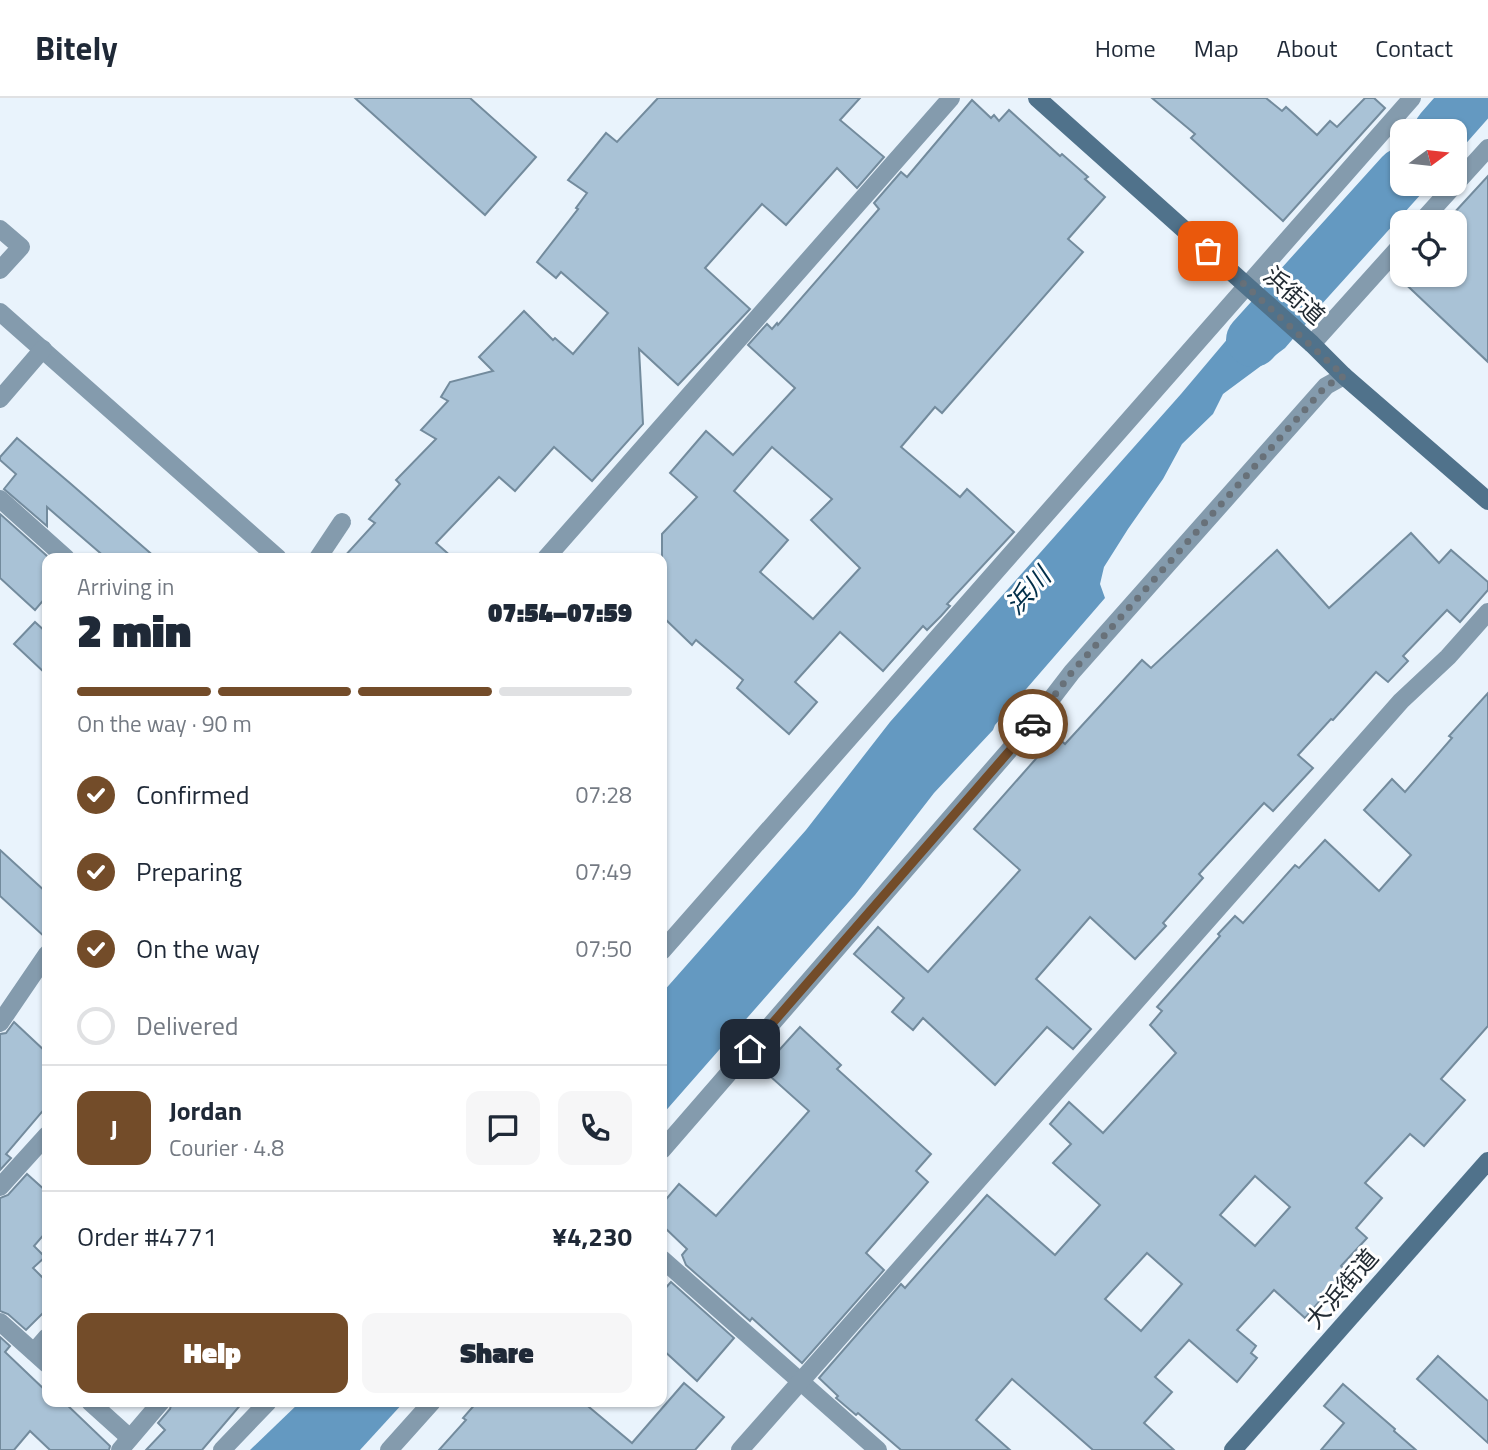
<!DOCTYPE html>
<html lang="en">
<head>
<meta charset="utf-8">
<style>
  body { margin:0; font-family:"Titillium Web","Noto Sans JP",sans-serif; background:#f6f6f7; color:#1f2937; height:100vh; display:flex; flex-direction:column; font-size:26px; white-space:nowrap }
  * { box-sizing:border-box; margin:0 }
  p { font-size:23px; color:#747a83 }
  .icon { flex:none; width:38px; height:38px; fill:none; stroke:currentColor; stroke-width:2; stroke-linecap:round; stroke-linejoin:round }
  .map { position:relative; flex:1; overflow:hidden }
  .drawer { position:absolute; left:42px; top:455px; width:625px; height:854px; display:flex; flex-direction:column; background:#fff; border-radius:14px; box-shadow:0 2px 5px #0004 }
  .drawer>* { flex:none }
  .needle { width:46px; rotate:75deg }
  .buttons { position:absolute; left:1390px; top:21px; display:grid; gap:14px }
  .buttons a { display:grid; place-items:center; width:77px; height:77px; border-radius:14px; background:#fff; box-shadow:0 2px 5px #0004; font-size:35px }
  .pin { position:absolute; display:grid; place-items:center; width:60px; height:60px; color:#fff; margin:-30px; border-radius:14px; box-shadow:0 4px 10px #0006 }
  .courier { position:absolute; display:grid; place-items:center; width:70px; height:70px; margin:-35px; border:5px solid #734c29; border-radius:50%; background:#fff; color:#222; box-shadow:0 2px 9px #0007 }
  .headline em { font-style:normal; font-weight:800 }
  .headline div { display:flex; flex-direction:column-reverse }
  .headline { display:flex; align-items:center; justify-content:space-between; height:119px; padding:0 35px }
  h1 { font-size:46px; font-weight:800; line-height:52px }
  .bar { display:grid; grid-template-columns:repeat(4,1fr); gap:10px 7px; align-content:center; height:84px; padding:0 35px }
  .bar i { height:9px; border-radius:5px; background:#e0e1e3 }
  .bar .current { background:#734c29 }
  .bar p { grid-column:span 4 }
  .line { display:flex; align-items:center; gap:18px; padding:0 35px; border-top:2px solid #e0e1e3 }
  .line div { flex:1 }
  .round { display:grid; place-items:center; flex:none; width:74px; height:74px; border-radius:14px; background:#f6f6f7 }
  ol { padding:0 35px; list-style:none }
  li { display:flex; align-items:center; gap:21px; height:77px }
  li p { margin-inline-start:auto }
  li .icon { padding:7px; border-radius:50%; background:#734c29; color:#fff; stroke-width:4 }
  li:last-child { color:#747a83 }
  li i { width:38px; height:38px; border:4px solid #e0e1e3; border-radius:50% }
  .primary-button { display:flex; gap:14px; margin-top:auto; padding:14px 35px }
  .primary-button a { flex:1; height:80px; border-radius:14px; background:#734c29; color:#fff; font-size:28px; font-weight:800; line-height:80px; text-align:center }
  .primary-button a+a { background:#f6f6f7; color:#1f2937 }
  header { display:flex; align-items:center; gap:42px; box-sizing:border-box; height:98px; padding:0 35px; background:#fff; border-bottom:2px solid #e0e1e3 }
  header strong { font-size:33px }
  nav { display:flex; gap:38px; margin-inline-start:auto; font-size:24px }
  .map>svg:first-child { display:block }
  .water { fill:#6499c1 }
  .lines { fill:none; stroke-linecap:round; stroke-linejoin:round }
  .river { stroke:#6499c1; stroke-width:54 }
  .building { fill:#a9c2d6; stroke:#738b9d; stroke-width:2; fill-rule:evenodd }
  .street { stroke:#849bad; stroke-width:18 }
  .secondary { stroke:#50728b; stroke-width:18 }
  .done { stroke:#687179; stroke-width:7; stroke-dasharray:0 12.6 }
  .route { stroke:#734c29; stroke-width:9 }
  .labels { text-anchor:middle; stroke-width:6; stroke-linejoin:round; paint-order:stroke }
  .street-label { font-size:24px; fill:#222b33; stroke:#fff }
  .water-label { font-size:26px; font-style:italic; fill:#022f4a; stroke:#fff }
</style>
</head>
<body>
<header>
<strong>Bitely</strong>
<nav><a>Home</a><a>Map</a><a>About</a><a>Contact</a></nav>
</header>
<div class="map">
<svg width="1488" height="1352" viewBox="0 0 1488 1352">
  <rect width="100%" height="100%" fill="#e9f3fc"/>
  <g class="water">
    <polygon points="1287,175 1322,207 1285,250 1223,296 1213,316 1182,346 1163,381 1128,431 1104,469 1100,486 1105,500 995,627 993,632 934,695 855,797 662,1017 662,895 806,732 890,624 1181,296 1235,232 1243,214"/>
    <polygon points="300,1304 404,1304 360,1352 250,1352"/>
  </g>
  <g class="lines">
    <g class="river">
      <polyline points="1441,33 1470,0"/>
      <polyline points="1253,242 1402,77"/>
    </g>
  </g>
  <g class="building">
    <polygon points="355,0 470,0 536,59 485,117"/>
    <polygon points="658,0 860,0 840,22 884,59 857,90 837,70 786,127 762,106 705,170 750,211 678,287 639,251 643,326 592,383 554,349 515,393 499,379 436,445 453,460 343,460 375,425 369,421 400,386 396,382 436,341 421,332 448,303 441,299 450,284 493,273 479,259 524,213 553,242 555,240 573,256 608,215 561,174 556,180 537,164 578,111 576,110 587,95 568,82 606,35 617,44"/>
    <polygon points="1152,0 1266,0 1282,13 1286,9 1317,37 1330,23 1337,29 1365,0 1374,0 1385,10 1283,123 1191,40 1195,36"/>
    <path d="M972,2L991,20L994,17L999,23L1009,12L1060,58L1062,56L1088,79L1085,81L1105,99L1068,141L1083,154L942,315L935,309L901,349L960,399L967,391L1014,434L947,506L950,508L941,518L927,532L923,528L883,573L840,534L795,584L817,604L789,636L737,590L743,582L696,542L692,547L662,518V436L697,399L670,375L706,333L733,357L795,290L748,247L767,226L772,231L777,225L778,227L879,111L874,105L901,74L907,79ZM772,349L832,401L811,422L860,470L813,521L760,474L788,442L734,393Z"/>
    <polygon points="1488,78 1488,264 1396,177 1454,177 1454,115"/>
    <polygon points="17,340 71,386 156,460 106,460 47,409 47,428 4,391 16,376 0,362 0,359"/>
    <polygon points="0,416 47,458 47,498 35,512 0,480"/>
    <polygon points="1411,435 1439,465 1451,452 1488,484 1488,492 1460,524 1447,512 1403,558 1408,563 1388,584 1376,574 1333,622 1331,621 1298,657 1313,670 1273,713 1264,705 1199,776 1203,780 1163,825 1166,828 1135,861 1090,819 1036,881 1091,931 1073,951 1047,929 995,987 923,920 913,932 892,914 904,900 854,856 878,829 928,874 1020,772 974,731 1056,638 1065,646 1142,562 1151,570 1277,452 1329,510"/>
    <polygon points="35,524 47,535 47,577 14,546"/>
    <path d="M1488,595V928L1441,981L1465,1002L1424,1048L1410,1036L1365,1085L1382,1100L1356,1130L1367,1140L1341,1168L1349,1176L1332,1189L1305,1220L1274,1192L1237,1232L1256,1248L1251,1255L1257,1260L1237,1284L1189,1242L1155,1279L1172,1294L1144,1325L1174,1352H1093L1012,1281L976,1322L1010,1352H901L858,1315L856,1317L836,1300L838,1298L819,1280L901,1186L905,1190L987,1097L1055,1157L1100,1107L1053,1065L1071,1046L1050,1026L1069,1004L1103,1035L1176,955L1150,927L1162,913L1157,909L1220,838L1218,836L1235,818L1243,825L1295,767L1299,770L1325,742L1379,793L1411,757L1364,712L1392,681L1405,694L1452,640L1449,638ZM1255,1078L1290,1109L1255,1148L1220,1117ZM1147,1155L1182,1186L1141,1233L1105,1201Z"/>
    <polygon points="0,752 47,795 47,841 0,798"/>
    <polygon points="14,924 47,955 47,1008 6,1056 11,1060 0,1072 0,936 6,935"/>
    <polygon points="800,929 841,967 837,971 931,1056 916,1073 928,1084 866,1155 884,1172 802,1265 752,1220 750,1223 686,1167 682,1157 687,1151 662,1127 662,1106 679,1086 716,1118 809,1013 762,971"/>
    <polygon points="27,1076 47,1094 47,1133 34,1148 45,1159 33,1170 47,1184 47,1211 26,1232 8,1216 0,1213 0,1100 8,1097"/>
    <polygon points="671,1184 734,1240 697,1283 662,1251 662,1194"/>
    <polygon points="0,1239 10,1248 5,1254 47,1294 47,1304 64,1304 110,1348 109,1352 50,1352 30,1333 14,1352 0,1352"/>
    <polygon points="1438,1258 1488,1303 1488,1345 1417,1281"/>
    <polygon points="684,1285 724,1319 695,1352 439,1352 466,1322 463,1320 477,1304 583,1304 632,1345"/>
    <polygon points="1343,1286 1395,1331 1394,1333 1416,1352 1321,1352 1344,1325 1324,1308"/>
    <polygon points="172,1304 243,1304 202,1352 146,1352 165,1332 158,1325 170,1311"/>
  </g>
  <g class="lines">
    <g class="street">
      <polyline points="1421,124 1488,50"/>
      <polyline points="0,131 21,149 0,172"/>
      <polyline points="0,214 278,460"/>
      <polyline points="1312,246 1402,146"/>
      <polyline points="0,301 43,251"/>
      <polyline points="0,401 66,460"/>
      <polyline points="318,460 342,424"/>
      <polyline points="546,460 951,0"/>
      <polyline points="662,853 1412,0"/>
      <polyline points="0,925 47,856"/>
      <polyline points="662,1052 1032,626 1072,574 1326,288 1344,278"/>
      <polyline points="0,1089 47,1037"/>
      <polyline points="662,1161 878,1352"/>
      <polyline points="0,1224 47,1266"/>
      <polyline points="34,1254 47,1239"/>
      <polyline points="90,1304 130,1340"/>
      <polyline points="120,1352 161,1304"/>
      <polyline points="222,1352 268,1304"/>
      <polyline points="389,1352 432,1304"/>
      <polyline points="740,1352 1401,603 1448,559 1488,514"/>
    </g>
    <g class="secondary">
      <polyline points="1037,0 1312,246 1344,278 1488,403"/>
      <polyline points="1233,1352 1488,1063"/>
    </g>
  </g>
  <g class="lines">
    <polyline class="done" points="1033,626 1072,574 1326,288 1344,278 1208,153"/>
    <polyline class="route" points="750,951 1033,626"/>
  </g>
  <g class="labels">
    <g class="street-label">
      <text transform="translate(1294 198) rotate(42)" y="8">浜街道</text>
      <text transform="translate(1342 1191) rotate(-49)" y="8">大浜街道</text>
    </g>
    <g class="water-label">
      <text transform="translate(1028 493) rotate(-48)" y="9">浜川</text>
    </g>
  </g>
</svg>
<div class="buttons">
<a><svg class="needle" viewBox="-14 -14 28 28"><path d="M0-13l5 13h-10z" fill="#e53935"/><path d="M0 13l5-13h-10z" fill="#747a83"/></svg></a>
<a><svg class="icon" aria-label="locate" viewBox="0 0 24 24"><circle cx="12" cy="12" r="6"/><path d="M12 2v4M12 18v4M2 12h4M18 12h4"/></svg></a>
</div>
<div class="pin" style="left:1208px;top:153px;background:#ea580c"><svg class="icon" aria-label="bag" viewBox="0 0 24 24"><path d="M5 8h14l-1 12H6zM9 8a3 3 0 0 1 6 0"/></svg></div>
<div class="pin" style="left:750px;top:951px;background:#1f2937"><svg class="icon" aria-label="home" viewBox="0 0 24 24"><path d="M3 11l9-7 9 7M6 9v11h12V9"/></svg></div>
<div class="courier" style="left:1033px;top:626px"><svg class="icon" aria-label="car" viewBox="0 0 24 24"><path d="M5 17H2v-5l4-1 3-4h7l3 4 3 1v5h-3M9 17h6M6 11h13"/><circle cx="7" cy="17" r="2"/><circle cx="17" cy="17" r="2"/></svg></div>
<section class="drawer">
<div class="headline"><div><h1>2 min</h1><p>Arriving in</p></div><em>07:54–07:59</em></div>
<div class="bar"><i class="current"></i><i class="current"></i><i class="current"></i><i></i><p>On the way · 90 m</p></div>
<ol>
<li><svg class="icon" aria-label="check" viewBox="0 0 24 24"><path d="M5 12l5 5 9-10"/></svg>Confirmed<p>07:28</p></li>
<li><svg class="icon" aria-label="check" viewBox="0 0 24 24"><path d="M5 12l5 5 9-10"/></svg>Preparing<p>07:49</p></li>
<li><svg class="icon" aria-label="check" viewBox="0 0 24 24"><path d="M5 12l5 5 9-10"/></svg>On the way<p>07:50</p></li>
<li><i></i>Delivered</li>
</ol>
<div class="line" style="height:126px"><b class="round" style="background:#734c29;color:#fff">J</b><div><b>Jordan</b><p>Courier · 4.8</p></div><a class="round"><svg class="icon" aria-label="chat" viewBox="0 0 24 24"><path d="M4 5h16v11H9l-5 4z"/></svg></a><a class="round"><svg class="icon" aria-label="phone" viewBox="0 0 24 24"><path d="M5 4h4l2 5-3 2q2 4 5 5l2-3 5 2v4C11 20 4 13 5 4z"/></svg></a></div>
<div class="line" style="height:91px"><div>Order #4771</div><b>¥4,230</b></div>
<div class="primary-button"><a>Help</a><a>Share</a></div>
</section>
</div>
</body>
</html>
